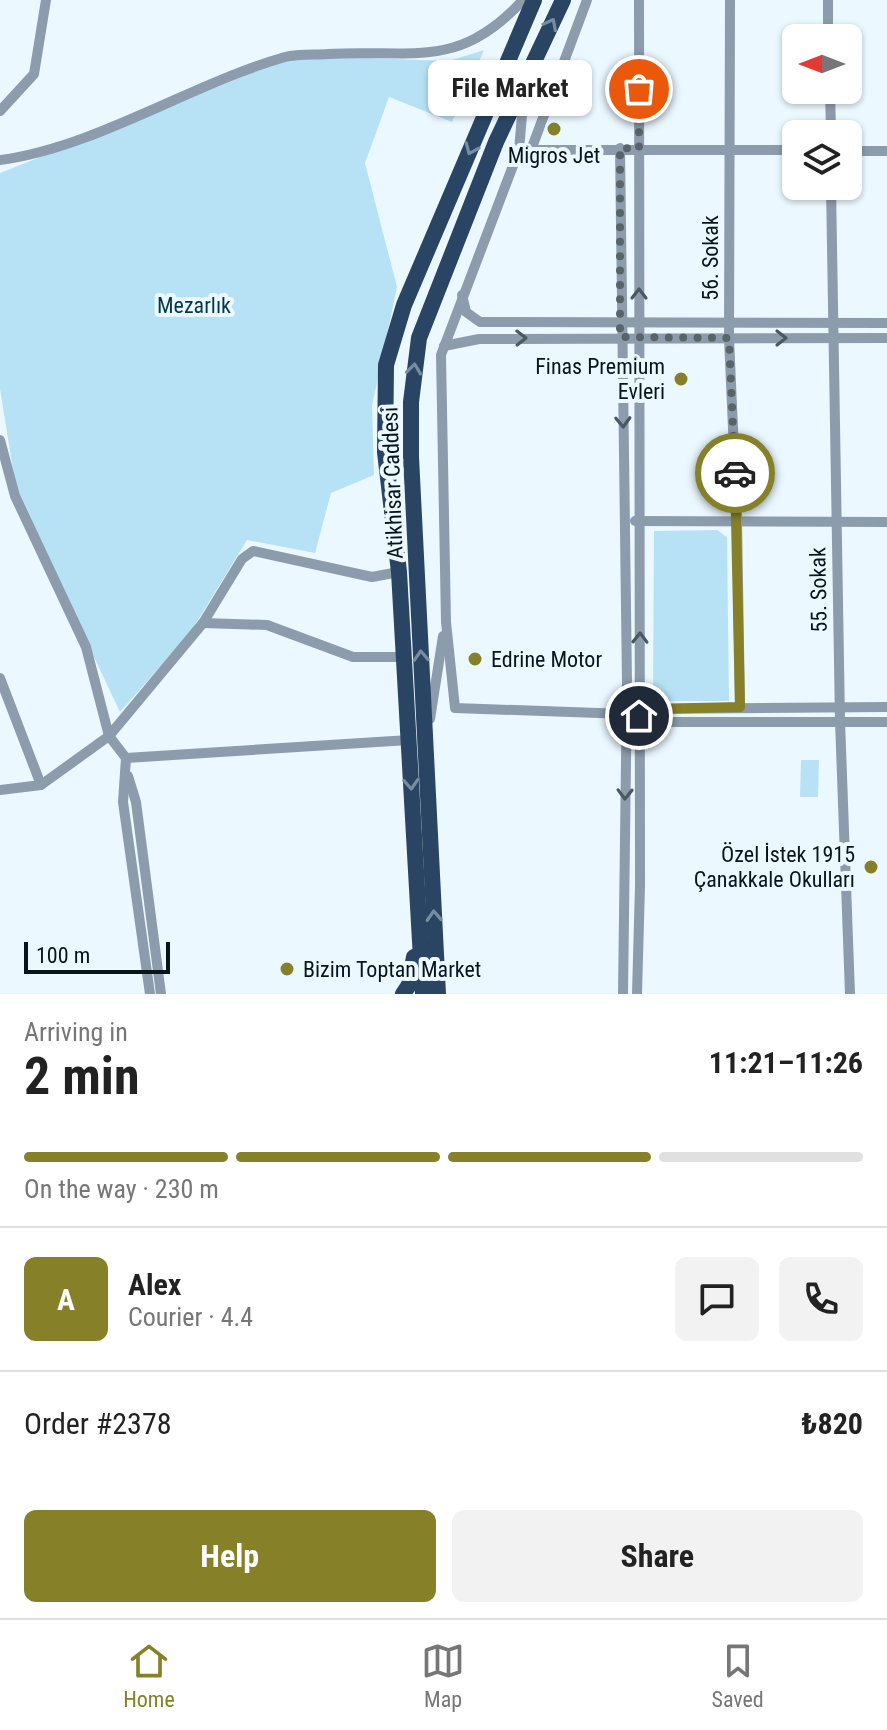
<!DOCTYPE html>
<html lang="en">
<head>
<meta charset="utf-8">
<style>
  body { margin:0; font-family:"Roboto Condensed",sans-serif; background:#f2f2f2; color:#222; height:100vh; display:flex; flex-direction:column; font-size:30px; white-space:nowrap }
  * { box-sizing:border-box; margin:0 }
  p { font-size:26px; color:#767676 }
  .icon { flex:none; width:44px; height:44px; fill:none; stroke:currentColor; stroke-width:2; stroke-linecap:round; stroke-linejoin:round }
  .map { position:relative; height:994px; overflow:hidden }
  .drawer { display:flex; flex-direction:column; background:#fff; flex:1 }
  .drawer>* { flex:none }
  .needle { width:52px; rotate:270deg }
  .buttons { position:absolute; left:782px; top:24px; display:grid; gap:16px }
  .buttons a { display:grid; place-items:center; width:80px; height:80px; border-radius:12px; background:#fff; box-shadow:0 2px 6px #0004; font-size:40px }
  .scale { position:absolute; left:24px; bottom:20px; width:146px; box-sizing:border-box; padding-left:8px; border:4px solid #071419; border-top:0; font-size:22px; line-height:28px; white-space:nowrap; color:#071419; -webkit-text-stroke:6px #ebf8ff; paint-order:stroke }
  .pin { position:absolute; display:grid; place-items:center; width:68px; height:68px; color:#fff; margin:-34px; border:4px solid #fff; border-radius:50%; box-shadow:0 2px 8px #0007 }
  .courier { position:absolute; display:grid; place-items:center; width:80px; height:80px; margin:-40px; border:6px solid #868129; border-radius:50%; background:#fff; color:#222; box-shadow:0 2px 10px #0007 }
  .bubble { position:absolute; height:56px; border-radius:12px; background:#fff; box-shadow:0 2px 6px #0004; font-size:26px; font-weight:700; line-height:56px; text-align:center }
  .summary em { font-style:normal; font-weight:700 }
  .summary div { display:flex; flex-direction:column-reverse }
  .summary { display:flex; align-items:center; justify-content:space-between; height:136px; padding:0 24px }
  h1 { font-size:52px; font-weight:700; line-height:60px }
  .bar { display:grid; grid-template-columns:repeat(4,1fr); gap:12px 8px; align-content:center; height:96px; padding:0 24px }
  .bar i { height:10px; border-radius:6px; background:#e0e0e0 }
  .bar .current { background:#868129 }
  .bar p { grid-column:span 4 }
  .line { display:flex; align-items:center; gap:20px; padding:0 24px; border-top:2px solid #e0e0e0 }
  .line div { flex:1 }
  .round { display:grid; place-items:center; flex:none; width:84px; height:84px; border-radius:12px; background:#f2f2f2 }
  .cta { display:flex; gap:16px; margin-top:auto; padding:16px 24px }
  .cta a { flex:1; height:92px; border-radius:12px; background:#868129; color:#fff; font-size:32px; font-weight:700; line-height:92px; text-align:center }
  .cta a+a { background:#f2f2f2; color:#222 }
  .menu { display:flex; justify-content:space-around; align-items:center; height:112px; border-top:2px solid #e0e0e0; background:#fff; font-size:22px; color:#767676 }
  .menu a { display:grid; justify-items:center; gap:4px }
  .menu .current { color:#868129 }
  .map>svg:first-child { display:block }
  .green { fill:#b7e2f6 }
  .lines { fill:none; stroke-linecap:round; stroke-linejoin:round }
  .minor { stroke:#8d9cac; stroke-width:10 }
  .trunk { stroke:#2a4563; stroke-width:16 }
  .oneway { stroke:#778da1 }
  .oneway2 { stroke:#4a5862 }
  .done { stroke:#57646a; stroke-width:8; stroke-dasharray:0 14.4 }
  .route { stroke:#868129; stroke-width:10 }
  .poi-dot { fill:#868129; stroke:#ebf8ff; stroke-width:3 }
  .labels { text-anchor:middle; stroke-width:8; stroke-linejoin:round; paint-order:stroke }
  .poi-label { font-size:22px; fill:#071419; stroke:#ebf8ff; text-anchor:end }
  .street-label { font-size:22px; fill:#071419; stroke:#ebf8ff }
  .park-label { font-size:22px; fill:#053748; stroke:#ebf8ff }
</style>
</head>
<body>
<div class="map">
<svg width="887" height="994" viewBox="0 0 887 994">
  <rect width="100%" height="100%" fill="#ebf8ff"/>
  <g class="green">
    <polygon points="484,50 452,122 389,97 365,163 397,287 372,406 374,475 331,493 315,553 247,540 190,633 120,712 17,494 0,389 0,173 282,61 311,56 449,61"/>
    <polygon points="717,530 727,537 729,701 653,701 654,531"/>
    <polygon points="801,760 819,760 818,797 800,797"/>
  </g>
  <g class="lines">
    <g class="minor">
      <polyline points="730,0 729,338 737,519 740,707"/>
      <polyline points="828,0 828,38"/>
      <polyline points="830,90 831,134"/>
      <polyline points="524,92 519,150 441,355 446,622 455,708 626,714"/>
      <polyline points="0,111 34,74 46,0"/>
      <polyline points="620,148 627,684 623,994"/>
      <polyline points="519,150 796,150"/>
      <polyline points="531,150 587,0"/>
      <polyline points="848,151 887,151"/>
      <path d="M0,160C94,148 193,83 285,57C298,54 314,55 328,54C412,49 458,71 523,0"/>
      <polyline points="831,186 840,721 850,994"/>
      <polyline points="462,295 466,312 480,322 887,323"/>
      <polyline points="444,346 479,339 887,338"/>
      <polyline points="0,440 15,496 86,647 109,736 126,758 123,802 150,994"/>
      <polyline points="635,521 887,522"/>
      <polyline points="203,623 267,625 353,657 404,657"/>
      <polyline points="0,678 41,785"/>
      <polyline points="639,716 650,709 887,707"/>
      <polyline points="639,716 650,722 887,722"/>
      <polyline points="430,719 443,636"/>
      <polyline points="126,758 409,740"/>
      <polyline points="128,776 136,802 161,994"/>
      <polyline points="0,790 41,785 109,736 203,623 242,559 253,551 372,577 399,572"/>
      <polyline points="637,994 640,885 639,0"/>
    </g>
    <g class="trunk">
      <polyline points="403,994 409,985 414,957"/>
      <polyline points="423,994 399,572 385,452 386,365 404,305 534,0"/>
      <polyline points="438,994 411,457 411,402 419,338 496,142 563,0"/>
    </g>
  </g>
  <defs><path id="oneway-chevron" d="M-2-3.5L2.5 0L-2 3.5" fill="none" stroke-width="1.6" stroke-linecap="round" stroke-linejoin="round" transform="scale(2)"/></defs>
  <g class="oneway">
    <use href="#oneway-chevron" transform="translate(551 24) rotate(-63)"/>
    <use href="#oneway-chevron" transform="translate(471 149) rotate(113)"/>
    <use href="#oneway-chevron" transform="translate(414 369) rotate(-83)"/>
    <use href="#oneway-chevron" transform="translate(421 656) rotate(-93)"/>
    <use href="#oneway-chevron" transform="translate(411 784) rotate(87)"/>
    <use href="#oneway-chevron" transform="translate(434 916) rotate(-93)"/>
  </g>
  <g class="oneway2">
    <use href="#oneway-chevron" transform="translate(639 294) rotate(-90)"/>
    <use href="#oneway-chevron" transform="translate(521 338) rotate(-1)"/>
    <use href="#oneway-chevron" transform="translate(781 338)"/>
    <use href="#oneway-chevron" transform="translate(623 422) rotate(88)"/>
    <use href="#oneway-chevron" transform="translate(640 638) rotate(-89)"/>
    <use href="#oneway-chevron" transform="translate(625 794) rotate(91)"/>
  </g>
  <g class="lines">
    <polyline class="done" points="639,89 639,149 620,148 620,337 729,338 735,473"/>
    <polyline class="route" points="639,716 650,709 740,707 735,473"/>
  </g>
  <g class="poi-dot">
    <circle cx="554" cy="129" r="8"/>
    <circle cx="681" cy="379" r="8"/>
    <circle cx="475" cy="659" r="8"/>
    <circle cx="871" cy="867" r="8"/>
    <circle cx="287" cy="969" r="8"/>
  </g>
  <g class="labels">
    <g class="poi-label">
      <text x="554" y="163" text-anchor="middle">Migros Jet</text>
      <text x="665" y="374">Finas Premium<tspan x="665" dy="25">Evleri</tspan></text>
      <text x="491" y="667" text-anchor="start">Edrine Motor</text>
      <text x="855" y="862">Özel İstek 1915<tspan x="855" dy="25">Çanakkale Okulları</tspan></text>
      <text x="303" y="977" text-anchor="start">Bizim Toptan Market</text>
    </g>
    <g class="street-label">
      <text transform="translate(710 258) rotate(-90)" y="8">56. Sokak</text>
      <text transform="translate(392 483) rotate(-92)" y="8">Atikhisar Caddesi</text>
      <text transform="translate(818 590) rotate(-91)" y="8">55. Sokak</text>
    </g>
    <g class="park-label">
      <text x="194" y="313">Mezarlık</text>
    </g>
  </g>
</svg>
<div class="buttons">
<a><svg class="needle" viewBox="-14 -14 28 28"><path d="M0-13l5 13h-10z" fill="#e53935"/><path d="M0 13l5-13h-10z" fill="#767676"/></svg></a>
<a><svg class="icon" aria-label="layers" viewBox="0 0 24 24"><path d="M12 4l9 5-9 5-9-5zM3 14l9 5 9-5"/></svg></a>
</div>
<div class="scale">100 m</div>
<div class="pin" style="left:639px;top:89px;background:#ea580c"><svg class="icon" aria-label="bag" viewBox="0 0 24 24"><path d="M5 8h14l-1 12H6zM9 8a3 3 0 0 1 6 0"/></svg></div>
<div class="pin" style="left:639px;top:716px;background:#1f2937"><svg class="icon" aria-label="home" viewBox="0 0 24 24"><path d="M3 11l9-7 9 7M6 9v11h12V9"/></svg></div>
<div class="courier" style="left:735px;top:473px"><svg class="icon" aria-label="car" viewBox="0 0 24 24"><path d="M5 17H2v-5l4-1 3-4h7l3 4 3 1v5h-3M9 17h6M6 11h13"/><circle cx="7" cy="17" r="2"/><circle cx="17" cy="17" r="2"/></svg></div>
<div class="bubble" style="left:428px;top:60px;width:164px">File Market</div>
</div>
<section class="drawer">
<div class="summary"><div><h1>2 min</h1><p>Arriving in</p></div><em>11:21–11:26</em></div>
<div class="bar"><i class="current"></i><i class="current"></i><i class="current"></i><i></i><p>On the way · 230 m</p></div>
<div class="line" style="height:144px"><b class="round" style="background:#868129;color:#fff">A</b><div><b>Alex</b><p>Courier · 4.4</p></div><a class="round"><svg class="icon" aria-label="chat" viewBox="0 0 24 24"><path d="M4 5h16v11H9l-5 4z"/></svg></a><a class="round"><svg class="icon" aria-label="phone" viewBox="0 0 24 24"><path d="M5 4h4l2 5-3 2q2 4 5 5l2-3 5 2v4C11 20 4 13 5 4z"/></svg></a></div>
<div class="line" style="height:104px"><div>Order #2378</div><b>₺820</b></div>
<div class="cta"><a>Help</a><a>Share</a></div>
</section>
<nav class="menu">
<a class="current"><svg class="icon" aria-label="home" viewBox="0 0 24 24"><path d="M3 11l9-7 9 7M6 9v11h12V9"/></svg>Home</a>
<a><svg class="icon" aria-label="map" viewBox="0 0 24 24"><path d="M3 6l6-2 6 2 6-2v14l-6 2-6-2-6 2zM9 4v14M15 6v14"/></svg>Map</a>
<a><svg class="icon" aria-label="saved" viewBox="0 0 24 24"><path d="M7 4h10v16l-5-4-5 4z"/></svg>Saved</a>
</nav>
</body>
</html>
